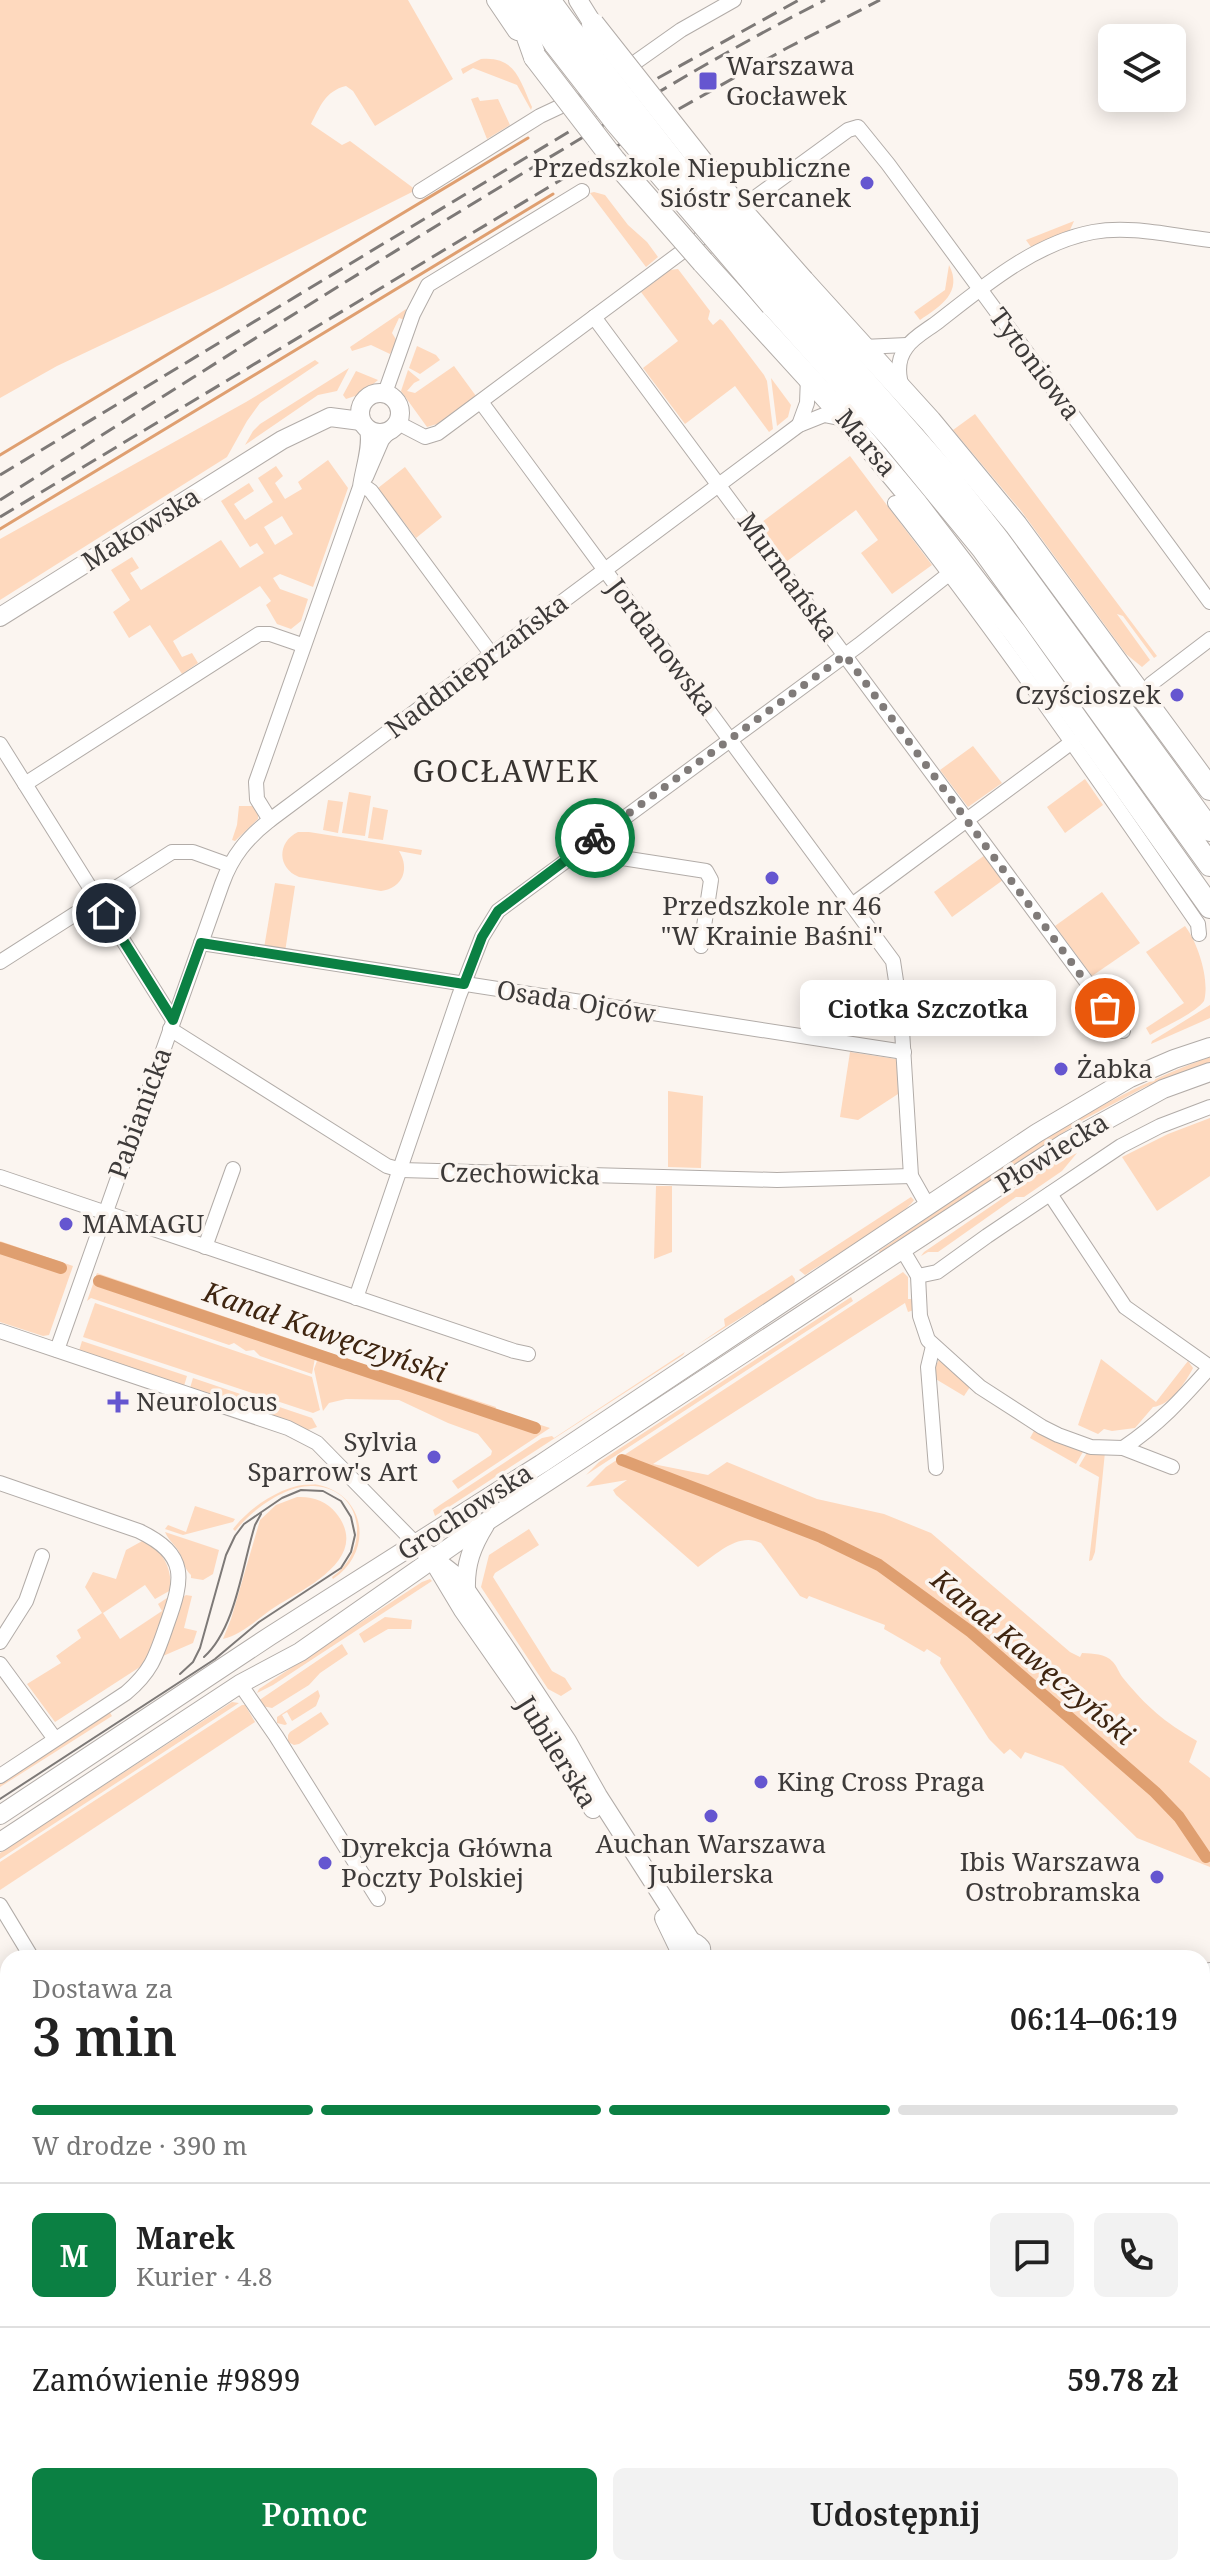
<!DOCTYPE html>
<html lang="pl">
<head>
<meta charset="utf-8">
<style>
  body { margin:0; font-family:"Noto Serif",serif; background:#f2f2f2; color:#222; height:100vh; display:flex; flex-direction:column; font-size:30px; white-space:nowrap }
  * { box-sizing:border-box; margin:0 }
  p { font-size:26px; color:#767676 }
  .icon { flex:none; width:44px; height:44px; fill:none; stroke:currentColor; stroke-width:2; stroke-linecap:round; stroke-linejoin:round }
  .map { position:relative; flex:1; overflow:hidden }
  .sheet { position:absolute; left:0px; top:1950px; width:1210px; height:626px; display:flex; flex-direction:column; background:#fff; border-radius:24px 24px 0 0; box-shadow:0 4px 20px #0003 }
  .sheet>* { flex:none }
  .buttons { position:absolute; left:1098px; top:24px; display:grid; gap:16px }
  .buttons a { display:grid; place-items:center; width:88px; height:88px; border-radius:12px; background:#fff; box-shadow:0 4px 20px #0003; font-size:40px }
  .pin { position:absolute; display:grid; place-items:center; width:68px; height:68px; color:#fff; margin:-34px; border:4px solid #fff; border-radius:50%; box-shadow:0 2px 8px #0007 }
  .courier { position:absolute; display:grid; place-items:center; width:80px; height:80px; margin:-40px; border:6px solid #0b8043; border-radius:50%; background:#fff; color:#222; box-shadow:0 2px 10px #0007 }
  .bubble { position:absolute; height:56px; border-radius:12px; background:#fff; box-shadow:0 4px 20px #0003; font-size:26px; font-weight:600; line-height:56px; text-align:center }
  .headline em { font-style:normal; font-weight:600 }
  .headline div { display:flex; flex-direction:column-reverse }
  .headline { display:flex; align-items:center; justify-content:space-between; height:136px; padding:0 32px }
  h1 { font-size:52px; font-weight:600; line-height:60px }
  .bar { display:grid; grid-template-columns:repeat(4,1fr); gap:12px 8px; align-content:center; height:96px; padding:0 32px }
  .bar i { height:10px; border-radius:6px; background:#e0e0e0 }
  .bar .active { background:#0b8043 }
  .bar p { grid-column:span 4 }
  .line { display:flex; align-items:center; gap:20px; padding:0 32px; border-top:2px solid #e0e0e0 }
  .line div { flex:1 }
  .round { display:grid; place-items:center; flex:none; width:84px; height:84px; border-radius:12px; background:#f2f2f2 }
  .button { display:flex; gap:16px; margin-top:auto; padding:16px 32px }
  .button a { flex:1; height:92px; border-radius:12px; background:#0b8043; color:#fff; font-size:32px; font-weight:600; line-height:92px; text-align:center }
  .button a+a { background:#f2f2f2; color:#222 }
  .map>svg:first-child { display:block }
  .green { fill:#fed9be; fill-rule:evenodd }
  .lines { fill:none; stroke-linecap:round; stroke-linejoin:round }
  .stream { stroke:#df9f70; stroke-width:3 }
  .canal { stroke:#df9f70; stroke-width:12 }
  .street-casing { stroke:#b2aca8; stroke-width:16 }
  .secondary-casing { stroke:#b2aca8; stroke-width:20 }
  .primary-casing { stroke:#b2aca8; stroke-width:24 }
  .street { stroke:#fff; stroke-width:14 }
  .secondary { stroke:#fff; stroke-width:18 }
  .primary { stroke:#fff; stroke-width:22 }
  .tram { stroke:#7d7977; stroke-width:2 }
  .rail { stroke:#7d7977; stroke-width:3; stroke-dasharray:16 8; stroke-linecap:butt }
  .primary-bridge-casing { stroke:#b2aca8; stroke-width:24; stroke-linecap:butt }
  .primary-bridge { stroke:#fff; stroke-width:22 }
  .done { stroke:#807b79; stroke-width:8; stroke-dasharray:0 14.4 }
  .route { stroke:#0b8043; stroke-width:10 }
  .poi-dot { fill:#6556d0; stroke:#fbf5f0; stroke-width:3 }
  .labels { text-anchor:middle; stroke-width:7; stroke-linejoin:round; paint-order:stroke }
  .poi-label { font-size:26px; fill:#3d3a39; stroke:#fbf5f0; text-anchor:start }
  .street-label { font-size:26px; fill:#3d3a39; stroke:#fbf5f0 }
  .water-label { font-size:28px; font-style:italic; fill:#3f2510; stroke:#fbf5f0 }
  .quarter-label { font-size:30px; letter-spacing:2px; fill:#383330; stroke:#fbf5f0 }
</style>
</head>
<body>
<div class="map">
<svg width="1210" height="2575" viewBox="0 0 1210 2575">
  <rect width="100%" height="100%" fill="#fbf5f0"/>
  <g class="green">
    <path d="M0,0H408L453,79L375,126L353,91L346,86C325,91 320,107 311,124L342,145L350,141L416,190L222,288L57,366L0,398Z"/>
    <path d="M481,59C516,56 520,81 532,107L531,110L517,85L473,68L463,74L461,69Z"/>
    <polygon points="478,97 480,101 498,99 510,125 487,139 471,99"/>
    <polygon points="594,192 605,195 628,225 647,242 658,257 646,267 590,193"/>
    <polygon points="1074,221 1070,230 1031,247 1026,240"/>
    <path d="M949,265C963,292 941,306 920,320L914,312L945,290Z"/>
    <polygon points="678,269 710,311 708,319 713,325 720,319 723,321 764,375 767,381 773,429 769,432 735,386 685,424 643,368 678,341 641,292 670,270"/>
    <polygon points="406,309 405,320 399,318 392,333 397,341 390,354 371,345 352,351 350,347"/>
    <polygon points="417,346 436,355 440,360 420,374 409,368"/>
    <polygon points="315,360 319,363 260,403 247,421 227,457 0,600 0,539 246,402"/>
    <polygon points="454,366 476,396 437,424 427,427 401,391 408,370 420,380 414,383 407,391 415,393"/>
    <polygon points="349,368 337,391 318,395 245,445 253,431 260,424"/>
    <polygon points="356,371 378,380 361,394 346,399 343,395"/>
    <polygon points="771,378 791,405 788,417 777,426"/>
    <polygon points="975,414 1157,656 1154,658 1123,616 1117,614 1150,660 1142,667 1126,654 1022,512 953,430"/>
    <polygon points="850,456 932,565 892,594 861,553 878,540 856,510 786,562 758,525"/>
    <path d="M328,460L348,488L313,587L280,574L273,578L280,589L308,599L301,621L291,629L277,624L266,605L271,601L260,586L173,641L182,657L192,653L198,663L182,674L150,625L129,638L113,612L130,600L111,570L132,557L139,568L130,573L141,590L221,540L240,568L264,553L257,543L250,547L221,501L249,483L254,491L234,504L245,520L273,502L258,478L276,466L283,476L275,483L285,499L302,489L298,482ZM282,516L293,534L275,545L264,527Z"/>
    <polygon points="405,467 442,517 416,538 378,488"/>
    <polygon points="973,746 1002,783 968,807 940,770"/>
    <polygon points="1085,779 1103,805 1065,833 1047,807"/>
    <polygon points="349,792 371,796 365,836 342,833"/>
    <polygon points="328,800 343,802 338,833 323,830"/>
    <polygon points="239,806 254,806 258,815 258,819 235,841 232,840 237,825"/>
    <polygon points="373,807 388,810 383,840 368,838"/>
    <path d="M298,832H309L422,850L421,855L399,851C410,869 403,888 381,891L299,877C277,868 277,842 298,832Z"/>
    <polygon points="985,855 1003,880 952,917 934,892"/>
    <polygon points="275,883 295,886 285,952 264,948"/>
    <polygon points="1102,892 1140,943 1092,976 1055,926"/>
    <path d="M1185,926C1198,943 1210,980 1204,1001C1194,1014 1165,1026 1150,1035L1146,1028L1184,1003L1146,952Z"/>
    <polygon points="1210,1005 1210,1018 1151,1044 1152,1041"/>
    <polygon points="850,1052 896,1059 897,1062 898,1094 858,1120 840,1117"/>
    <path d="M1210,1057V1062L1145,1087L1081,1121L880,1253L879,1251C985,1179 1088,1100 1210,1057Z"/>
    <polygon points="668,1091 703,1096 701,1168 668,1167"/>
    <polygon points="1210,1118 1210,1176 1157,1211 1122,1157 1168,1134"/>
    <polygon points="1077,1153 1062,1171 1024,1197 1016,1197 938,1252 928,1252 921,1256 924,1252 1050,1166"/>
    <polygon points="656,1186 672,1186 672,1252 654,1259"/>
    <path d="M911,1197L914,1200C902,1218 827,1260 805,1275L799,1270Z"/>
    <polygon points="0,1241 73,1266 49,1335 43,1336 0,1322"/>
    <path d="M903,1272L908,1277V1299H914V1310L908,1312L905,1303L653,1464L708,1475L727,1462L817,1499L884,1514L931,1533L1070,1652L1080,1657L1082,1653C1093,1654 1105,1653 1113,1662C1117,1666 1119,1673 1123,1678C1148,1708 1163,1721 1197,1741L1189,1762L1210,1778V1867L1137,1838L1063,1766L1025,1752L1021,1759L1010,1749L1004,1754L989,1739L940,1663L941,1658L927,1649L924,1652L884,1629L885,1625L809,1596L807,1599L800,1596L761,1543C738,1532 717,1554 698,1567L616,1495L613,1490L627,1480L586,1487L606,1467Z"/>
    <polygon points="97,1273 317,1348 312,1374 260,1356 254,1350 246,1351 234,1343 229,1345 91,1298 87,1301"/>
    <polygon points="792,1275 795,1279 794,1285 697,1345 725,1326 724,1319"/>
    <polygon points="851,1297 853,1301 586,1475 599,1462"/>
    <polygon points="95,1303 312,1377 320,1410 313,1413 83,1337"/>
    <polygon points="82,1341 187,1376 184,1386 79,1351"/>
    <polygon points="321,1350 496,1407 495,1410 550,1428 458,1489 452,1481 491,1455 492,1451 478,1434 448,1423 399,1400 346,1399 329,1403 323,1411 314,1369"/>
    <polygon points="685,1352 683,1355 435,1516 433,1510 440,1505 542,1438 552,1436 554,1438"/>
    <path d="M1101,1359L1156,1402L1188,1361L1193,1368C1185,1383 1171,1405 1153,1407L1135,1428L1112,1431L1104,1429L1098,1434L1078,1425Z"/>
    <polygon points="939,1360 970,1387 964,1396 934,1378 934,1368"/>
    <polygon points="193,1378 312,1418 317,1427 305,1431 190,1388"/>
    <polygon points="1035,1429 1084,1450 1076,1464 1030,1438"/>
    <polygon points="1088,1451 1105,1452 1095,1552 1092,1560 1089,1561 1099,1477 1079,1466"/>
    <path d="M313,1484C365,1491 376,1550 333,1579L332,1577C371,1550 364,1489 314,1486C286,1484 252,1510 235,1531L233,1529C251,1506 284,1484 313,1484Z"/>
    <path d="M297,1497C312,1496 327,1501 336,1513C372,1558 305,1588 275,1607C258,1618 242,1635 223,1639L231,1619L260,1520L276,1505Z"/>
    <polygon points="195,1506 235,1519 233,1522 183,1535 165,1529 168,1525 186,1532"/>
    <polygon points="529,1529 539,1545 495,1573 493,1577 552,1671 565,1678 572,1689 561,1696 548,1689 481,1587 489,1555"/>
    <path d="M165,1532L219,1550L213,1574L203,1580L191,1578V1575C184,1569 183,1559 178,1550C173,1543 168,1539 165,1532Z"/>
    <path d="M144,1540C164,1553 171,1566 171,1590L155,1599L145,1585L103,1613L120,1639L162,1611L158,1604L170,1596L148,1658L143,1665L55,1722L27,1684L61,1663L56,1656L81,1638L77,1630L102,1613L85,1587L93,1572L116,1579L126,1550Z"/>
    <polygon points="430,1579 432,1581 273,1685 257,1693 259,1689 422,1582"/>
    <polygon points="186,1595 192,1596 184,1628 197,1631 193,1643 163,1656 182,1598"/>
    <polygon points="385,1617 412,1620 411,1629 388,1629 364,1643 359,1634"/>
    <polygon points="342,1644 348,1654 320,1673 309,1685 272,1708 262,1706 258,1701"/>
    <polygon points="318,1690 320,1696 316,1706 292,1721 287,1712 282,1715 287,1724 285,1725 277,1723 277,1717"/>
    <polygon points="232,1702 239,1703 0,1859 0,1853"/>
    <polygon points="242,1705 245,1705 255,1722 0,1890 0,1862"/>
    <polygon points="109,1711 112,1716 0,1787 0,1782"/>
    <polygon points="321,1712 329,1724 299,1744 294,1745 288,1742 288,1735 290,1732"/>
    <polygon points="0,2146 8,2150 8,2298 0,2295"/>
    <polygon points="0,2299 8,2302 8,2372 0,2372"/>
    <polygon points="0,2479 8,2482 8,2568 16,2568 14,2575 0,2575"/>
    <polygon points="72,2568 144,2568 141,2575 69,2575"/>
    <polygon points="693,2568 772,2568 788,2575 709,2575"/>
  </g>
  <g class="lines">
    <g class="stream">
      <polyline points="0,455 528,138"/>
      <polyline points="0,529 553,194"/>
    </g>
    <g class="canal">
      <polyline points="0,1248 61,1268"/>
      <polyline points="99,1281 535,1428"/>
      <polyline points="622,1460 821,1537 879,1565 971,1632 1155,1792 1179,1817 1206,1857"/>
    </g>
    <defs>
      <g id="street">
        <polyline points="623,71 681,30 734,0"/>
        <polyline points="420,191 540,116 574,100"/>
        <polyline points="734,213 848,130 858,127 888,164 1210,602"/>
        <polyline points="594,317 1123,1031"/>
        <polyline points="863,347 907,345"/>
        <path d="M903,390C898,376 897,360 906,348C913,337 929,329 939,321C985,285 1035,243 1093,232C1131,225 1172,236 1210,240"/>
        <polyline points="385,393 413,314 428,285 582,191"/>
        <polyline points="481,402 893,961 901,1014 911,1176 928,1206"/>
        <polyline points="398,423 425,437 438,433 714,228"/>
        <polyline points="799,425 807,403 808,377"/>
        <polyline points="366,477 382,440 389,432"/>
        <polyline points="361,484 371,491 492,655"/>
        <path d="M895,503C1002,639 1100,782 1198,924L1199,934"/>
        <polyline points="1151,684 1210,639"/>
        <polyline points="0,744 173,1020"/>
        <polyline points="25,784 259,634 270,634 302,645"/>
        <path d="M270,820L257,799L256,782L360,487C362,470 371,446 367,430"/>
        <polyline points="577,851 706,871 711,880 701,946"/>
        <polyline points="852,905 1072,742"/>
        <polyline points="201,943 904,1052"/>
        <polyline points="0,962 172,852 193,852 229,865"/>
        <polyline points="170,1029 387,1166 401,1170 777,1180 911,1176"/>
        <polyline points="0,1177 514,1351 528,1354"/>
        <polyline points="1050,1194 1125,1307 1210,1367"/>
        <polyline points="205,1247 233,1169"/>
        <polyline points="902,1249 918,1276 920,1316 928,1340 980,1387 1042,1427 1058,1435 1091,1447 1123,1448 1172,1467"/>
        <polyline points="918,1276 937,1272 987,1236 1121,1146 1160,1126 1210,1107"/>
        <polyline points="356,1298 459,996 482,937 498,911 859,645 950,573"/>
        <polyline points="0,1331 288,1428 317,1443 416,1544"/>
        <polyline points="933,1346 928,1367 936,1468"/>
        <path d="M57,1350L222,884C232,856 247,838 270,820L799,425L824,415L844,419"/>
        <path d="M1123,1448C1158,1425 1182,1399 1210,1367"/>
        <path d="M0,1483L139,1531C189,1555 183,1579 167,1624C156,1656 152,1671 126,1693L0,1776"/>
        <polyline points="0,1642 26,1601 42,1556"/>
        <polyline points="0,1664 55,1739"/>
        <polyline points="240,1684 276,1736 378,1899"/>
        <polyline points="0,1905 32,1958"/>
        <polyline points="0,2379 8,2386"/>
        <polyline points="0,2446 8,2442"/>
        <polyline points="245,2568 260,2575"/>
        <polyline points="1192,2568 1193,2575"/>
        <polyline points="19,2575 21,2568"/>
        <polyline points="540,2575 543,2568"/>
      </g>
      <g id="secondary">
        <polyline points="496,0 517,31"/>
        <polyline points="578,0 593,24"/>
        <circle cx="380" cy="413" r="20"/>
        <polyline points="0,617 282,440 330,417 361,421"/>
        <polyline points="425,1552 457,1577 509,1653 567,1741 598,1796 691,1941"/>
        <polyline points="436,1565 463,1610 525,1699 593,1809"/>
        <path d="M466,1590C465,1564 472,1546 485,1525"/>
        <polyline points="0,1815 270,1636 541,1464 1037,1133 1130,1078 1174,1059 1210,1047"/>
        <polyline points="0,1842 240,1684 300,1652 486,1522 1063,1144 1163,1089 1210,1072"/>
        <polyline points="664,1918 678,1947"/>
        <path d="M680,1945C688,1939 695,1941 701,1948L702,1958"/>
        <polyline points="818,2568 834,2575"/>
        <polyline points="850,2568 866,2575"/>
        <polyline points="169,2575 172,2568"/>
      </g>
      <g id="primary">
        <polyline points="510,0 524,26 535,57"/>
        <polyline points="525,0 556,45"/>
        <polyline points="549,0 574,34"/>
        <polyline points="703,262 847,420 915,502 1017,635 1210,907"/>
        <polyline points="803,281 930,421 1016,525 1210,789"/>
        <polyline points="787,293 949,477 997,538 1210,830"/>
        <polyline points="772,305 895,442 983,549 1210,865"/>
        <polyline points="1202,1994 1210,1974"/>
        <polyline points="1202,2064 1210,2045"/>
        <polyline points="894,2575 899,2568"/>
        <polyline points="936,2575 940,2568"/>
      </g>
    </defs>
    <use href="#street" class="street-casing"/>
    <use href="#secondary" class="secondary-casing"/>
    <use href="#primary" class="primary-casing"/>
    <use href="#street" class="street"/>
    <use href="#secondary" class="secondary"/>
    <use href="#primary" class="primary"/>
    <g class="tram">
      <path d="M204,1657C236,1628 242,1566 255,1525L261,1514"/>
      <polyline points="0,1799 215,1659 259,1622 341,1568 351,1552 355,1535 351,1517 341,1501 323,1491 301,1490 282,1498 244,1524 235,1536 226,1555 200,1648 193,1662 180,1674"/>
    </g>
    <g class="rail">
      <polyline points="0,475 658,78 799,0"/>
      <path d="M0,500C174,389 348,279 525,172C624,113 722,52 825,0"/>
      <polyline points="0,517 677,110 787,48 880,0"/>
    </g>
    <defs>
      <g id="primary-bridge">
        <polyline points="593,24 731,199 803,281"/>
        <polyline points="574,34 674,162 787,293"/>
        <polyline points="556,45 615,121 772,305"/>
        <polyline points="535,57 614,160 703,262"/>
      </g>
    </defs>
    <use href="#primary-bridge" class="primary-bridge-casing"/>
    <use href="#primary-bridge" class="primary-bridge"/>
  </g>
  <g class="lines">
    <polyline class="done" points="595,838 845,655 1105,1008"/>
    <polyline class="route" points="106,913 173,1020 201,943 464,984 482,937 498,911 595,838"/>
  </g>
  <g class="poi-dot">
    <rect x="698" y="71" width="20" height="20" rx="4"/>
    <circle cx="867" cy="183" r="8"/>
    <circle cx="1177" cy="695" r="8"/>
    <circle cx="772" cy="878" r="8"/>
    <circle cx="1061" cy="1069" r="8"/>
    <circle cx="66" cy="1224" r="8"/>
    <path d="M114 1390h8v8h8v8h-8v8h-8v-8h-8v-8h8z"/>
    <circle cx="434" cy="1457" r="8"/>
    <circle cx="761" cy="1782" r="8"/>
    <circle cx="711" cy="1816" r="8"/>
    <circle cx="325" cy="1863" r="8"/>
    <circle cx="1157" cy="1877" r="8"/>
  </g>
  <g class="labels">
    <g class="poi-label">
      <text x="726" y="75">Warszawa<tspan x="726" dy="30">Gocławek</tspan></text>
      <text x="851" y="177" text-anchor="end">Przedszkole Niepubliczne<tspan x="851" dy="30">Sióstr Sercanek</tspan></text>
      <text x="1161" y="704" text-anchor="end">Czyścioszek</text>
      <text x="772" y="915" text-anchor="middle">Przedszkole nr 46<tspan x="772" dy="30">"W Krainie Baśni"</tspan></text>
      <text x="1077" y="1078">Żabka</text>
      <text x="82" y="1233">MAMAGU</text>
      <text x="136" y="1411">Neurolocus</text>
      <text x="418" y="1451" text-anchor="end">Sylvia<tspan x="418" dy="30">Sparrow's Art</tspan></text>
      <text x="777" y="1791">King Cross Praga</text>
      <text x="711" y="1853" text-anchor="middle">Auchan Warszawa<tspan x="711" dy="30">Jubilerska</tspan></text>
      <text x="341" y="1857">Dyrekcja Główna<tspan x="341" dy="30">Poczty Polskiej</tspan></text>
      <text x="1141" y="1871" text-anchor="end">Ibis Warszawa<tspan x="1141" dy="30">Ostrobramska</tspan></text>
    </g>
    <g class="street-label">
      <text transform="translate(1035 364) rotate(53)" y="9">Tytoniowa</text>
      <text transform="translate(866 443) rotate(50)" y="9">Marsa</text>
      <text transform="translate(141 529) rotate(-32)" y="9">Makowska</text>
      <text transform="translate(788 577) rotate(54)" y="9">Murmańska</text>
      <text transform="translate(662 647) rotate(53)" y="9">Jordanowska</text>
      <text transform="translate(477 666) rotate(-37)" y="9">Naddnieprzańska</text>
      <text transform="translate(576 1002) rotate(9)" y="9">Osada Ojców</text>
      <text transform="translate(140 1113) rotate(-70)" y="9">Pabianicka</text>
      <text transform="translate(1052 1153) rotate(-32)" y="9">Płowiecka</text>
      <text transform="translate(520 1174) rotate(1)" y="9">Czechowicka</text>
      <text transform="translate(465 1512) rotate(-33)" y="9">Grochowska</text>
      <text transform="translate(557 1752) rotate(58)" y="9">Jubilerska</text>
    </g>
    <g class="water-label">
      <text transform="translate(325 1332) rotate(19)" y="10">Kanał Kawęczyński</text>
      <text transform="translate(1033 1657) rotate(40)" y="10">Kanał Kawęczyński</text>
    </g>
    <g class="quarter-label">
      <text x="506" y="782">GOCŁAWEK</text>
    </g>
  </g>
</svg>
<div class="buttons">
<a><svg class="icon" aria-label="layers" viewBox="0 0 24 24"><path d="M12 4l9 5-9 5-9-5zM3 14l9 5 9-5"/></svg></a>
</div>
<div class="pin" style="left:1105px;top:1008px;background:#ea580c"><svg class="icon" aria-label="bag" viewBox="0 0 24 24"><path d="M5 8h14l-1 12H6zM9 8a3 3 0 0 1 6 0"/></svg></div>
<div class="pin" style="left:106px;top:913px;background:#1f2937"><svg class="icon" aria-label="home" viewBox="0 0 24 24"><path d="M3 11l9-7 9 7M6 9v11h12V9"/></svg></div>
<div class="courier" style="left:595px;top:838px"><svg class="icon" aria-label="bike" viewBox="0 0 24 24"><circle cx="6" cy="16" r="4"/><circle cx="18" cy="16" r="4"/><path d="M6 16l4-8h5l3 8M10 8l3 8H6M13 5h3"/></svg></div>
<div class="bubble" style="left:800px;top:980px;width:256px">Ciotka Szczotka</div>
<section class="sheet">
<div class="headline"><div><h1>3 min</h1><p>Dostawa za</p></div><em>06:14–06:19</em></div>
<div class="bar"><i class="active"></i><i class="active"></i><i class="active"></i><i></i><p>W drodze · 390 m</p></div>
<div class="line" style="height:144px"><b class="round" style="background:#0b8043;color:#fff">M</b><div><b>Marek</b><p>Kurier · 4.8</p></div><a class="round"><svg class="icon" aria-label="chat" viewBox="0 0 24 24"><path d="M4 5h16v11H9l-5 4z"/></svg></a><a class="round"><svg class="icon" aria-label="phone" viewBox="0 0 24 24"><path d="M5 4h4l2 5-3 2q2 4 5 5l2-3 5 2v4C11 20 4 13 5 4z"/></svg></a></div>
<div class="line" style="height:104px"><div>Zamówienie #9899</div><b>59.78 zł</b></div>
<div class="button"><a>Pomoc</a><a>Udostępnij</a></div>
</section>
</div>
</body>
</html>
